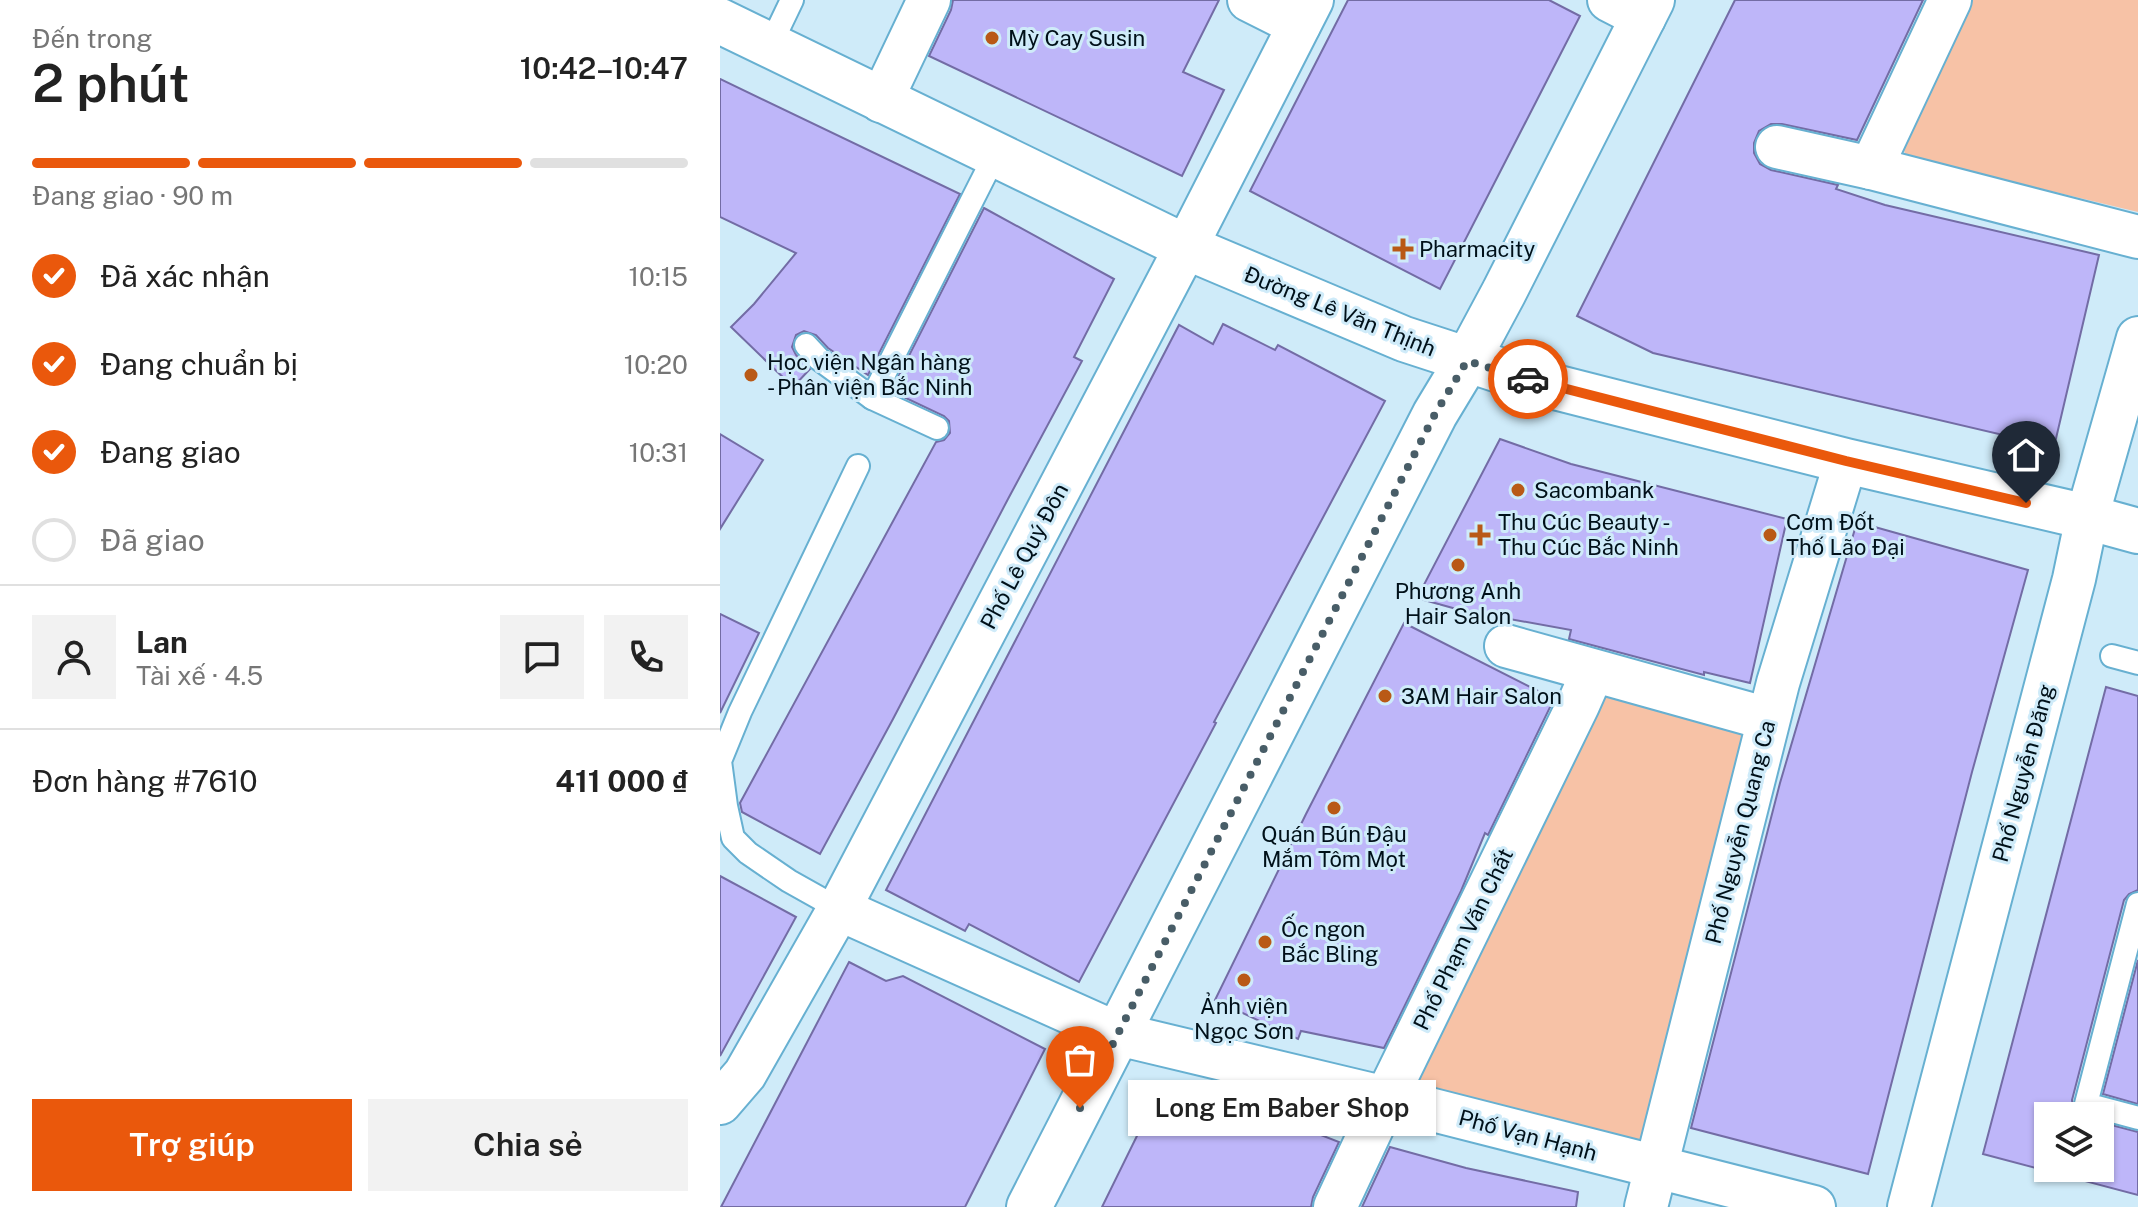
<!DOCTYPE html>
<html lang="vi">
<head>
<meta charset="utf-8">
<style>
  body { margin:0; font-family:"Public Sans",sans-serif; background:#f2f2f2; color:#222; height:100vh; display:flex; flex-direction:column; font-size:30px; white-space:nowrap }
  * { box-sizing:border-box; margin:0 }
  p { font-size:26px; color:#767676 }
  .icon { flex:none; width:44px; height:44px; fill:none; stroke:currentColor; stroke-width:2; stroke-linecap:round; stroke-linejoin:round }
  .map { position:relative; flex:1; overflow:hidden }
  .side { display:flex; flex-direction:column; background:#fff; width:720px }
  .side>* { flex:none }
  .fabs { position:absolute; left:1314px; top:1102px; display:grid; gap:16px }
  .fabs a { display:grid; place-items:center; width:80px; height:80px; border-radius:0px; background:#fff; box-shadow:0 2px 6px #0004; font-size:40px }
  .pin { position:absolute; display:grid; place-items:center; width:68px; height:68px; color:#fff; margin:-82px -34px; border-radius:50% 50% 50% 0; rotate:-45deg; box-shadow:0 0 8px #0007 }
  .pin .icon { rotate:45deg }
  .courier { position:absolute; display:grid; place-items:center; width:80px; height:80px; margin:-40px; border:6px solid #ea580c; border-radius:50%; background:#fff; color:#222; box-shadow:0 2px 10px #0007 }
  .bubble { position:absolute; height:56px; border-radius:0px; background:#fff; box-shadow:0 2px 6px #0004; font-size:26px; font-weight:600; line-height:56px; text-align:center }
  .overview em { font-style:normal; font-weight:600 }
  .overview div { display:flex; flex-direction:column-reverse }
  .overview { display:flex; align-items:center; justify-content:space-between; height:136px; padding:0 32px }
  h1 { font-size:52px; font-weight:600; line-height:60px }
  .bar { display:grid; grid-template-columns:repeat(4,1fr); gap:12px 8px; align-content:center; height:96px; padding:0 32px }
  .bar i { height:10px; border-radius:6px; background:#e0e0e0 }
  .bar .current { background:#ea580c }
  .bar p { grid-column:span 4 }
  .line { display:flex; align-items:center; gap:20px; padding:0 32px; border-top:2px solid #e0e0e0 }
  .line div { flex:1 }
  .round { display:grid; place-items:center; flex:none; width:84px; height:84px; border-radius:0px; background:#f2f2f2 }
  ol { padding:0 32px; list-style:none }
  li { display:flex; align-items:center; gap:24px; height:88px }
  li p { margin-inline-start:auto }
  li .icon { padding:8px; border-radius:50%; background:#ea580c; color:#fff; stroke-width:4 }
  li:last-child { color:#767676 }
  li i { width:44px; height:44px; border:4px solid #e0e0e0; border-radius:50% }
  .action { display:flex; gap:16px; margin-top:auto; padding:16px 32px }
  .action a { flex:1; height:92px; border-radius:0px; background:#ea580c; color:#fff; font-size:32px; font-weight:600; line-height:92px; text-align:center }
  .action a+a { background:#f2f2f2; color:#222 }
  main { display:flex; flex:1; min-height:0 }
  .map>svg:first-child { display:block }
  .green { fill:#f7c2a6 }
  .building { fill:#beb6f9; stroke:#736ca5; stroke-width:2 }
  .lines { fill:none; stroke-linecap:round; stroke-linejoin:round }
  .service-casing { stroke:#67b0d1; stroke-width:26 }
  .minor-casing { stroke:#67b0d1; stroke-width:46 }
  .tertiary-casing { stroke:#67b0d1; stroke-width:48 }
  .service { stroke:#fff; stroke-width:22 }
  .minor { stroke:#fff; stroke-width:42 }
  .tertiary { stroke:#fff; stroke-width:44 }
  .done { stroke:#485d67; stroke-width:8; stroke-dasharray:0 14.4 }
  .route { stroke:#ea580c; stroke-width:10 }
  .poi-dot { fill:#b95916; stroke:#cfebf9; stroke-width:3 }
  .labels { text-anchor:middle; stroke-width:6; stroke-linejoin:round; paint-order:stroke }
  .poi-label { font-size:22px; fill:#001019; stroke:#cfebf9; text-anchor:start }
  .street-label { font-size:22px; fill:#001019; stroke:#cfebf9 }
</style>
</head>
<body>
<main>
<section class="side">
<div class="overview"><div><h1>2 phút</h1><p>Đến trong</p></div><em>10:42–10:47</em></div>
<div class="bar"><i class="current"></i><i class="current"></i><i class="current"></i><i></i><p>Đang giao · 90 m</p></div>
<ol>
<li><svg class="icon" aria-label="check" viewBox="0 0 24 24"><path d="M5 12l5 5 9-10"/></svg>Đã xác nhận<p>10:15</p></li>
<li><svg class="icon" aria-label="check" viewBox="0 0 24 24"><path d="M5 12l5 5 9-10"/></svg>Đang chuẩn bị<p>10:20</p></li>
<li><svg class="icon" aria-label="check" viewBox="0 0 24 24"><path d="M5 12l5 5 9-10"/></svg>Đang giao<p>10:31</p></li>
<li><i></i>Đã giao</li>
</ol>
<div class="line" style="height:144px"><a class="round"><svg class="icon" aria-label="person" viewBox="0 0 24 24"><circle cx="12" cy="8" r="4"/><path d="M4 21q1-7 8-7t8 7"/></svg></a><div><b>Lan</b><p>Tài xế · 4.5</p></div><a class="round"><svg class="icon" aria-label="chat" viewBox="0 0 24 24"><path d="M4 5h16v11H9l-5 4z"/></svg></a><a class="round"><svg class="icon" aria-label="phone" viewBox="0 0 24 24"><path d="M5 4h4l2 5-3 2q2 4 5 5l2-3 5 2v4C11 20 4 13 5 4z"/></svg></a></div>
<div class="line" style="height:104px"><div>Đơn hàng #7610</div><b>411 000 ₫</b></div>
<div class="action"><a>Trợ giúp</a><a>Chia sẻ</a></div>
</section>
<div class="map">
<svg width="1418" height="1207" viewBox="0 0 1418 1207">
  <rect width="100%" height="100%" fill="#cfebf9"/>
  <g class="green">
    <polygon points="1239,0 1418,0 1418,212 1186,156 1179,137"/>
    <polygon points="877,692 1037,721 938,1147 699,1091 687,1072"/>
  </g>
  <g class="building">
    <polygon points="233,0 499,0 463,72 504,90 462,176 209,56 231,10"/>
    <polygon points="628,0 829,0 860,16 720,289 530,191"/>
    <polygon points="1015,0 1203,0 1137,140 1062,124 1051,124 1039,131 1034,143 1034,153 1040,164 1051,170 1118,185 1116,189 1165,205 1379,255 1334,447 933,353 857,316"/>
    <polygon points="0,79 240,194 148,375 108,348 96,335 84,331 76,335 72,347 76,355 90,369 73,387 11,327 34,304 76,253 0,217"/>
    <polygon points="264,208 394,279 354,357 362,361 288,499 173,719 100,854 22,812 20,803 216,442 224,440 230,433 229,421 224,416 171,391"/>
    <polygon points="503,324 555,350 558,345 665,401 494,722 496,723 359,982 249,924 245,931 166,890 459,325 493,344"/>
    <polygon points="0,434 43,460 0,529"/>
    <polygon points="780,439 851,464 1067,519 1030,683 984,672 984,675 849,639 851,630 740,610 697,598"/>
    <polygon points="1137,522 1308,570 1252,772 1148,1174 971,1128 1060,783"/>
    <polygon points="0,614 39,633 0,713"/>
    <polygon points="684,623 834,699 768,835 765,833 741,891 664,1048 581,1031 578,1039 495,1000 586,814"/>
    <polygon points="1386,687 1418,696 1418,890 1409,894 1404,900 1352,1100 1353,1108 1360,1116 1328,1116 1328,1168 1380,1168 1380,1122 1418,1132 1418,1195 1263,1154"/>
    <polygon points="0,876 76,917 0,1056"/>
    <polygon points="1418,960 1418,1104 1383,1094"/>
    <polygon points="129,962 166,981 183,976 325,1049 245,1207 1,1207"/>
    <polygon points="442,1085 537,1110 619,1142 593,1197 591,1207 382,1207"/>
    <polygon points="670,1147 746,1168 858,1192 856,1207 642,1207"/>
  </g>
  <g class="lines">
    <defs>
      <g id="service">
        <polyline points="50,46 72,0"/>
        <polyline points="86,345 99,359 152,398 275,155"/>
        <polyline points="152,398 217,428"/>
        <polyline points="1392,656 1418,663"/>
        <polyline points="1418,904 1366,1104 1418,1118"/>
        <polyline points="119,909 69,881 28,853 13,838 6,806 0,761 20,712 138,466"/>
      </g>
      <g id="minor">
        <polyline points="529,0 579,25"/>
        <polyline points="889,0 924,18"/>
        <polyline points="161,101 209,0"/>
        <polyline points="1057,147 1151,168 1418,237"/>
        <polyline points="1151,168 1230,0"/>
        <polyline points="786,646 1048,719"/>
        <polyline points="119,909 398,1034 666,1098 1094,1207"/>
        <polyline points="0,1103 25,1074 119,909 466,247 592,0"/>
        <polyline points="615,1207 666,1098 858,705 873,671"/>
        <polyline points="926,1207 1058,683 1126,461"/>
        <polyline points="1189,1207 1354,579 1367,517 1418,338"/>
      </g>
      <g id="tertiary">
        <polyline points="0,21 466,247 684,339 819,383 1126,461 1367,517 1418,531"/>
        <polyline points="309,1207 715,414 747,361 784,292 932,0"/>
      </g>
    </defs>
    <use href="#service" class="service-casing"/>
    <use href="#minor" class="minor-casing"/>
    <use href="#tertiary" class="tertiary-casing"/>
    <use href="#service" class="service"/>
    <use href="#minor" class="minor"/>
    <use href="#tertiary" class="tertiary"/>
  </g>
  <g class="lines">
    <polyline class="done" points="360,1108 715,414 747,361 808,379"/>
    <polyline class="route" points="808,379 1126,461 1306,503"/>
  </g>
  <g class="poi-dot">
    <circle cx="272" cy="38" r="8"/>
    <path d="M679 237h8v8h8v8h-8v8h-8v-8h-8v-8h8z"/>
    <circle cx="31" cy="375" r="8"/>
    <circle cx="798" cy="490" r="8"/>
    <path d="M756 523h8v8h8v8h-8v8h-8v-8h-8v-8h8z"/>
    <circle cx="1050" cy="535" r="8"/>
    <circle cx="738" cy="565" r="8"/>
    <circle cx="665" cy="696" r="8"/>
    <circle cx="614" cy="808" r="8"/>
    <circle cx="545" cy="942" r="8"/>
    <circle cx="524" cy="980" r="8"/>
  </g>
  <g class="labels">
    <g class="poi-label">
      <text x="288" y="46">Mỳ Cay Susin</text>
      <text x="699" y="257">Pharmacity</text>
      <text x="47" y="370">Học viện Ngân hàng<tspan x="47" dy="25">- Phân viện Bắc Ninh</tspan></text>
      <text x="814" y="498">Sacombank</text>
      <text x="778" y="530">Thu Cúc Beauty -<tspan x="778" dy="25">Thu Cúc Bắc Ninh</tspan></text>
      <text x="1066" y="530">Cơm Đốt<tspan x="1066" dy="25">Thố Lão Đại</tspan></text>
      <text x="738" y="599" text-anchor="middle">Phương Anh<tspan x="738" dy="25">Hair Salon</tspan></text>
      <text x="681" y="704">3AM Hair Salon</text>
      <text x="614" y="842" text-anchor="middle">Quán Bún Đậu<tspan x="614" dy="25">Mắm Tôm Mọt</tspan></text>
      <text x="561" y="937">Ốc ngon<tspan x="561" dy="25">Bắc Bling</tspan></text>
      <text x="524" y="1014" text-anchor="middle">Ảnh viện<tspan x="524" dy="25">Ngọc Sơn</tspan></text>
    </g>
    <g class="street-label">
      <text transform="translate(620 311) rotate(22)" y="8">Đường Lê Văn Thịnh</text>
      <text transform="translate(304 556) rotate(-62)" y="8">Phố Lê Quý Đôn</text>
      <text transform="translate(1303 773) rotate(-75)" y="8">Phố Nguyễn Đăng</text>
      <text transform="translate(1020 832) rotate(-76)" y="8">Phố Nguyễn Quang Ca</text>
      <text transform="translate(743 939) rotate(-64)" y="8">Phố Phạm Văn Chất</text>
      <text transform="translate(808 1135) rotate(15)" y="8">Phố Vạn Hạnh</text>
    </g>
  </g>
</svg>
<div class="fabs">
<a><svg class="icon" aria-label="layers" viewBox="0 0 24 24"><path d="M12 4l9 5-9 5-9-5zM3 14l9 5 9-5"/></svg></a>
</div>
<div class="pin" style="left:360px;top:1108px;background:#ea580c"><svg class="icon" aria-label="bag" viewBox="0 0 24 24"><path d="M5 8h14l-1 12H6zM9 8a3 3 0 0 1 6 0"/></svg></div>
<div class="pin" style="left:1306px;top:503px;background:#1f2937"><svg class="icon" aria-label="home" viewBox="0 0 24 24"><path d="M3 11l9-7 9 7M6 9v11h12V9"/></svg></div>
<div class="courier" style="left:808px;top:379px"><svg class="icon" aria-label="car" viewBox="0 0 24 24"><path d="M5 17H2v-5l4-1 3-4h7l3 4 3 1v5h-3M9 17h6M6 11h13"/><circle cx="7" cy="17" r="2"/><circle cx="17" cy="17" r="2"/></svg></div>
<div class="bubble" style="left:408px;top:1080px;width:308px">Long Em Baber Shop</div>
</div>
</main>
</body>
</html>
